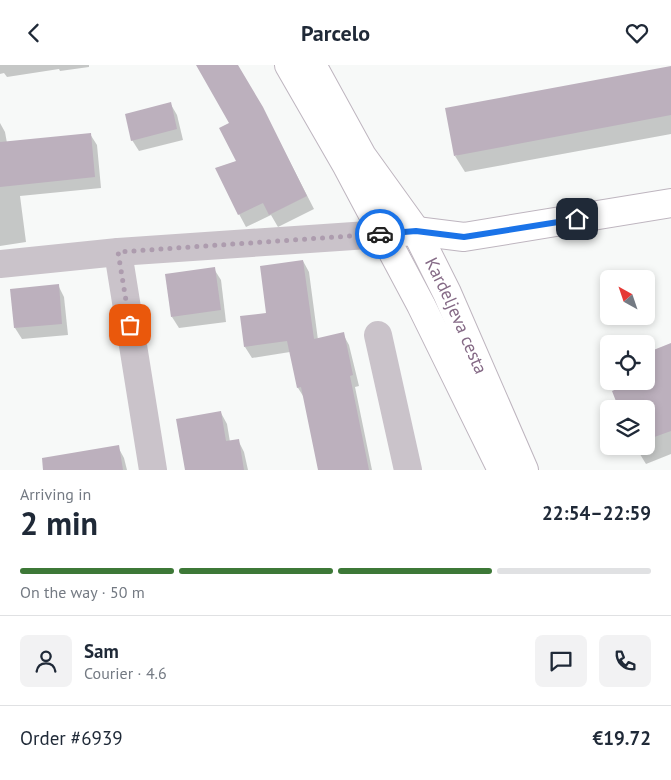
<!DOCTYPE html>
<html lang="en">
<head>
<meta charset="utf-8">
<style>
  body { margin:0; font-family:"PT Sans",sans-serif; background:#f2f2f3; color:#1f2937; height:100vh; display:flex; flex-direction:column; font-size:19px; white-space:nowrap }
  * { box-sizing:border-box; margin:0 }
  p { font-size:16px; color:#747a83 }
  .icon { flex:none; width:28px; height:28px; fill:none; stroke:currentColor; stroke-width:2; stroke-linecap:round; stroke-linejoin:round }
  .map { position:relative; height:405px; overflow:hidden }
  .panel { display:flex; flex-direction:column; background:#fff; flex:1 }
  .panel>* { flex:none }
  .needle { width:32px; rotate:320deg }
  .buttons { position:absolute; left:600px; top:205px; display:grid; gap:10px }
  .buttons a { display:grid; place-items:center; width:55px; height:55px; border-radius:8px; background:#fff; box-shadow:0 2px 8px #0003; font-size:25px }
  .pin { position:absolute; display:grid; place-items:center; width:42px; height:42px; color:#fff; margin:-21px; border-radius:10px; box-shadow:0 2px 8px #0006 }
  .courier { position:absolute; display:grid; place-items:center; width:50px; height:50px; margin:-25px; border:4px solid #1a73e8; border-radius:50%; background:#fff; color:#222; box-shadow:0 1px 6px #0007 }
  .overview em { font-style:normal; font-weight:700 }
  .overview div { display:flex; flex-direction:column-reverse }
  .overview { display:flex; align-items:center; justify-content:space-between; height:85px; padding:0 20px }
  h1 { font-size:32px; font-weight:700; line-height:38px }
  .bar { display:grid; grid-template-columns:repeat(4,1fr); gap:8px 5px; align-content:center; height:60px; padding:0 20px }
  .bar i { height:6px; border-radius:4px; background:#e0e1e3 }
  .bar .current { background:#3d7837 }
  .bar p { grid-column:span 4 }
  .line { display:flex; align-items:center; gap:12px; padding:0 20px; border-top:1px solid #e0e1e3 }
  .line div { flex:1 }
  .round { display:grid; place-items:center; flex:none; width:52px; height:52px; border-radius:8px; background:#f2f2f3 }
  header { display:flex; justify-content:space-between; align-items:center; height:65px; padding:0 20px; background:#fff; font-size:22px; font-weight:700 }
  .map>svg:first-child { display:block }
  .shadow { fill:#0003 }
  .building { fill:#bcb0bd }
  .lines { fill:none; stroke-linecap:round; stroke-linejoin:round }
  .secondary-casing { stroke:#beb5bf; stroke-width:30 }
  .street { stroke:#cac3ca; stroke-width:28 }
  .secondary { stroke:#fff; stroke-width:28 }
  .done { stroke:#ad9cae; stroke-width:5; stroke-dasharray:0 9 }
  .route { stroke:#1a73e8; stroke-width:6 }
  .labels { text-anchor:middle; stroke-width:5; stroke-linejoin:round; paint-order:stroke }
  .street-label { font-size:18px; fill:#856a86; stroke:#fff }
</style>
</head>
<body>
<header><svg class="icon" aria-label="back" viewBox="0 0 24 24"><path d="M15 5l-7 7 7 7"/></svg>Parcelo<svg class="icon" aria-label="heart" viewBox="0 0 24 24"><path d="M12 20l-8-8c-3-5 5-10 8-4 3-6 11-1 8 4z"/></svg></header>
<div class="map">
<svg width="671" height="405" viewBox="0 0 671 405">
  <rect width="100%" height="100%" fill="#f7f9f8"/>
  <g class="shadow">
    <polygon points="0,0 89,0 89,2 60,6 59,4 7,12 4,8 0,9"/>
    <polygon points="197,0 237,0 269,56 314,144 278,162 271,150 246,162 239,149 238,97 230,58"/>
    <polygon points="671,2 671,69 465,107 455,91"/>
    <polygon points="170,38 177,50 183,75 139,86 132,75"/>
    <polygon points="0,58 5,67 7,78 90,69 97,80 101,123 20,131 26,177 0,181"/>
    <polygon points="303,196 309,207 318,275 343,269 349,280 359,321 355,322 372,405 319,405 305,334 298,323 290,287 252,293 245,282"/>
    <polygon points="214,204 221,215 226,257 179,263 172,252"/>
    <polygon points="58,220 64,232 68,270 22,274 15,263"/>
    <polygon points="671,280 671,389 646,399 635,381 646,381 646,344 629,316 646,316"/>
    <polygon points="221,348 227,359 230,377 238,375 244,387 248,405 186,405"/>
    <polygon points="118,382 124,393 127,405 80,405"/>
  </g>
  <g class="building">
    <polygon points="196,0 238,0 263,42 307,131 269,150 263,138 238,150 215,103 236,96 219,63 229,58"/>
    <polygon points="671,1 671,50 454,91 445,43"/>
    <polygon points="171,37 177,64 131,76 125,49"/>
    <polygon points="91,68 95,112 0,122 0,77"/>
    <polygon points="303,195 314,274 344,267 353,310 350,311 369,405 318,405 301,322 297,323 287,276 244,282 240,251 266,248 260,201"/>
    <polygon points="215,202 221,245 171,252 165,209"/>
    <polygon points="59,219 62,259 14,263 10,224"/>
    <polygon points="671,278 671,366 646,375 646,344 619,344 612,326 635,316 646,316 646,288"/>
    <polygon points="221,346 226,376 239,374 244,405 185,405 176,354"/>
    <polygon points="119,380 123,405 43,405 42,393"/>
  </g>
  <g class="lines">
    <defs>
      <g id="secondary">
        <polyline points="289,0 346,99 421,240 502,405"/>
        <path id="s1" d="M312,0L362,91L416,166L447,228L524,405"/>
        <polyline points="402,167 416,166 464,172 671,138"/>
      </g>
    </defs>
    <use href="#secondary" class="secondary-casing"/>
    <g class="street">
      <polyline points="118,187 153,405"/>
      <polyline points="0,199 118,187 383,169"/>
      <polyline points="378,270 408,405"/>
    </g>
    <use href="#secondary" class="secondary"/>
  </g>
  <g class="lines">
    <polyline class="done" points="130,260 118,187 380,169"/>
    <polyline class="route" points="380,169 416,166 464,172 577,154"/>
  </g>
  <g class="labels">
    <g class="street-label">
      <text dy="6" stroke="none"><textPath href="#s1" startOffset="290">Kardeljeva cesta</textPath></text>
    </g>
  </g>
</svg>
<div class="buttons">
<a><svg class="needle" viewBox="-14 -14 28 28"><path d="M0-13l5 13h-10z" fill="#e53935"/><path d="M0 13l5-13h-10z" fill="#747a83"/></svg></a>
<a><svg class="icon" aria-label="locate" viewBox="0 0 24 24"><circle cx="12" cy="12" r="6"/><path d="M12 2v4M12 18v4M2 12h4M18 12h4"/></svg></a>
<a><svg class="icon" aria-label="layers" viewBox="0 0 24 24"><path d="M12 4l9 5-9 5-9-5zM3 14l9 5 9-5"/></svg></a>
</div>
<div class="pin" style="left:130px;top:260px;background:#ea580c"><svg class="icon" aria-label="bag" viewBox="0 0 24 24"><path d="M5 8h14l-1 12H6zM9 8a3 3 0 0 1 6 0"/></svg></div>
<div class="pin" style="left:577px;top:154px;background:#1f2937"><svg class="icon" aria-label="home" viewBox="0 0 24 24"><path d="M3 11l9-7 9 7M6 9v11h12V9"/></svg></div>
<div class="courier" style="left:380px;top:169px"><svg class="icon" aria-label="car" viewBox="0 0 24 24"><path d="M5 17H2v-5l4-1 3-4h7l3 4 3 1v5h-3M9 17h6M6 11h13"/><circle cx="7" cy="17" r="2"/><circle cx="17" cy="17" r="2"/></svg></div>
</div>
<section class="panel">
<div class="overview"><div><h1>2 min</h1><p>Arriving in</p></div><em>22:54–22:59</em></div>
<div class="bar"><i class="current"></i><i class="current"></i><i class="current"></i><i></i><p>On the way · 50 m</p></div>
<div class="line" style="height:90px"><a class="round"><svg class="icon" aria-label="person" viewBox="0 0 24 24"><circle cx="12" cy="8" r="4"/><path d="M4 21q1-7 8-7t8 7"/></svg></a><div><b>Sam</b><p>Courier · 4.6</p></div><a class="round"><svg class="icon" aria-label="chat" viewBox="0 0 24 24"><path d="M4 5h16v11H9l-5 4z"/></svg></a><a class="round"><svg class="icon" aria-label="phone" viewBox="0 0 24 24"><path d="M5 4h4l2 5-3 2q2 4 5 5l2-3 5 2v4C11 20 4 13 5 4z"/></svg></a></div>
<div class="line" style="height:65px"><div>Order #6939</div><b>€19.72</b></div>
</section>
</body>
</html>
